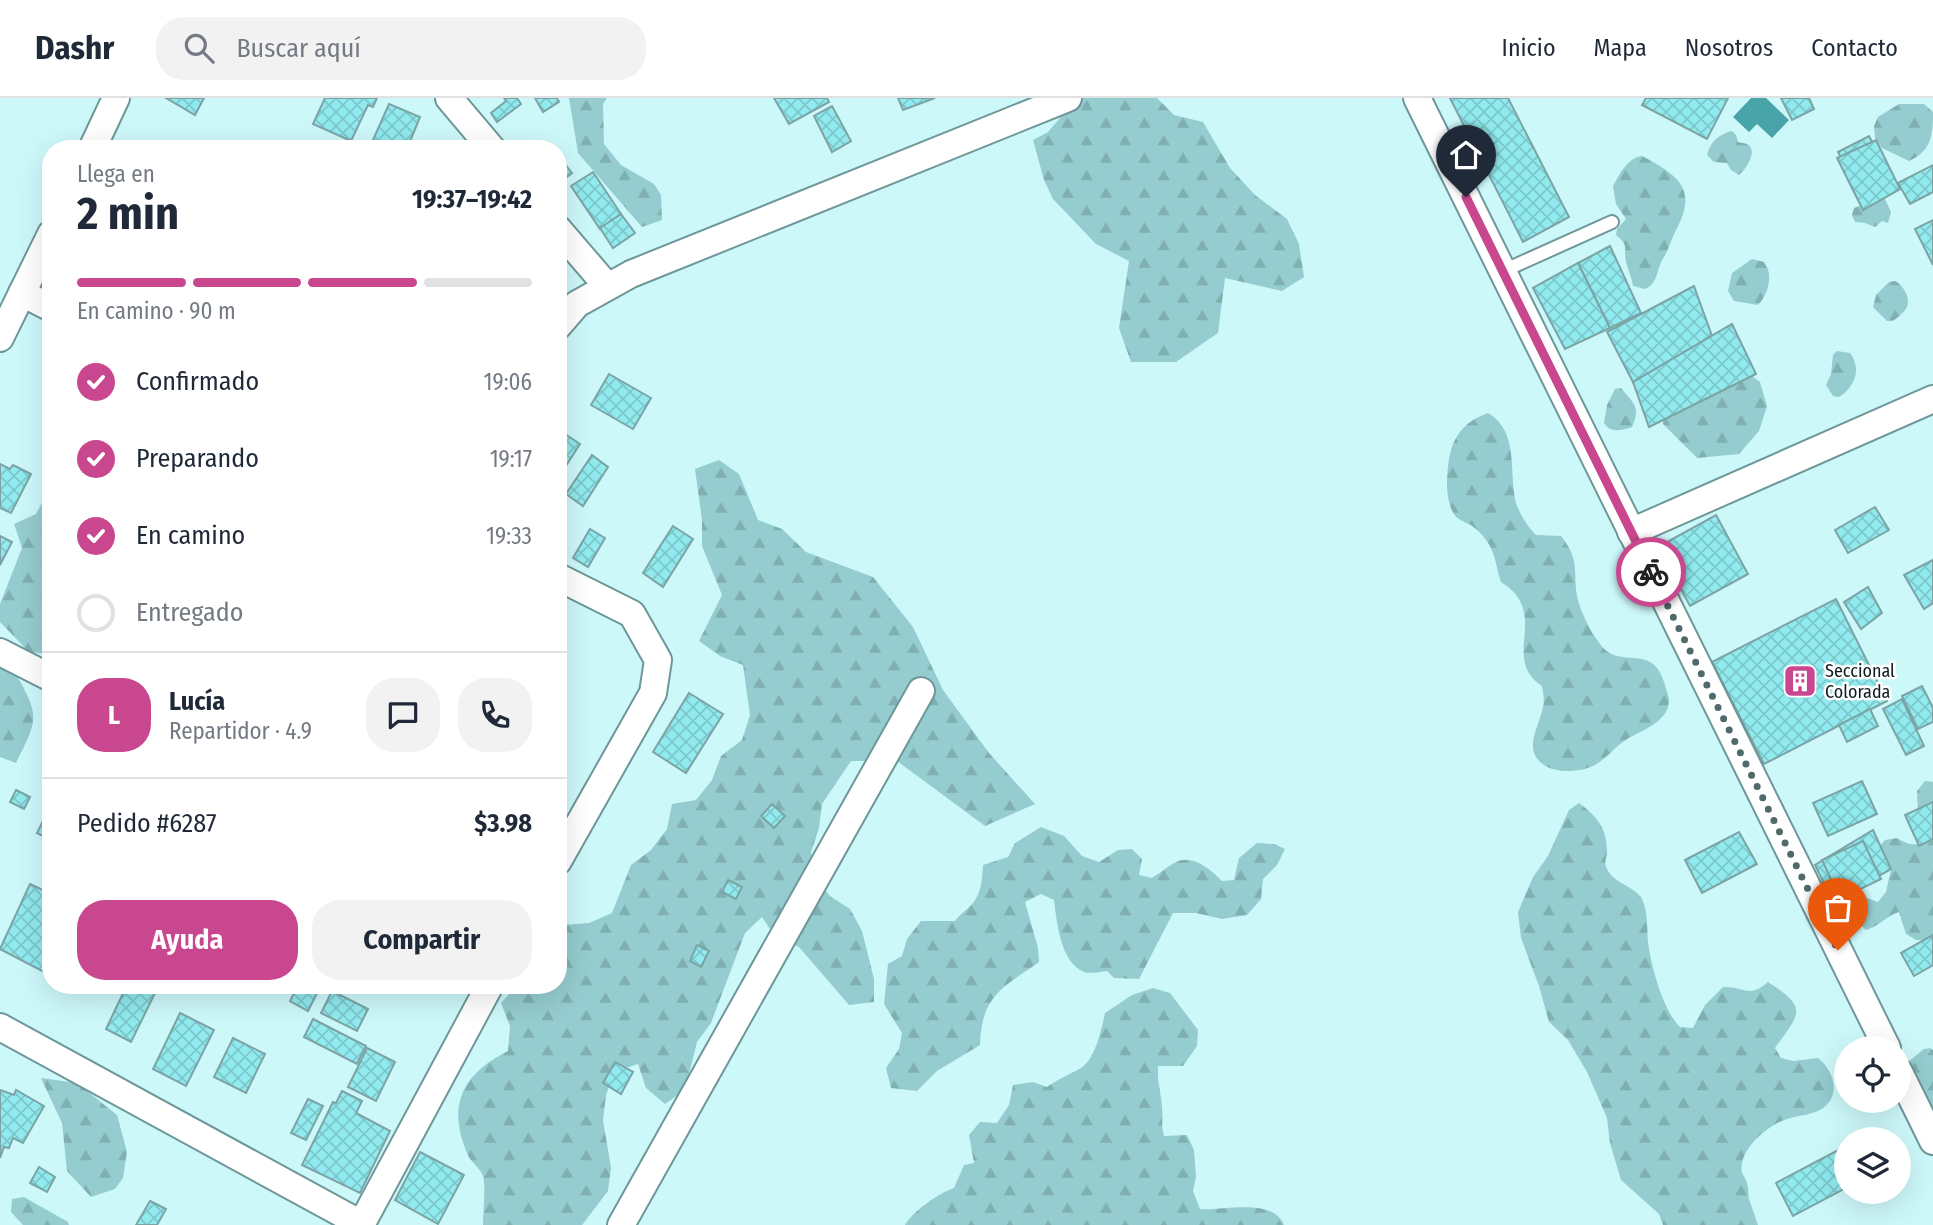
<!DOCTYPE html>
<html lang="es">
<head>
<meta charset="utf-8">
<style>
  body { margin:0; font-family:"Fira Sans Condensed",sans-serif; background:#f2f2f3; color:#1f2937; height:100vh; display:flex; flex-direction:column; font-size:26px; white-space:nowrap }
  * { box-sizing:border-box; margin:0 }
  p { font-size:23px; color:#747a83 }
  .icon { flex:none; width:38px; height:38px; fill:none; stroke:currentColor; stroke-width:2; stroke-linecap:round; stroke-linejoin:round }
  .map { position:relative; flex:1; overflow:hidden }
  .details { position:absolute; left:42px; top:42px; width:525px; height:854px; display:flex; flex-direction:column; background:#fff; border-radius:28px; box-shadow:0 7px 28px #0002 }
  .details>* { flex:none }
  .tools { position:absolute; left:1834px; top:938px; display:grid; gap:14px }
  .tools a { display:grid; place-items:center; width:77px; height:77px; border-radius:50%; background:#fff; box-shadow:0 7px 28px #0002; font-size:35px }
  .pin { position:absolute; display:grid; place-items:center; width:60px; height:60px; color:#fff; margin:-72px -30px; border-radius:50% 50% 50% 0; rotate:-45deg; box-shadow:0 0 7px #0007 }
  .pin .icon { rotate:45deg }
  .courier { position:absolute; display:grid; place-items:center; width:70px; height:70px; margin:-35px; border:5px solid #c9478e; border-radius:50%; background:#fff; color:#222; box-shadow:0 2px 9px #0007 }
  .summary em { font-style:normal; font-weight:700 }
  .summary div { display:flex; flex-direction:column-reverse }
  .summary { display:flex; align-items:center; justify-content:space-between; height:119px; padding:0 35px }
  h1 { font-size:46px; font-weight:700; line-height:52px }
  .bar { display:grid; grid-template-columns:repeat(4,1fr); gap:10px 7px; align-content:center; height:84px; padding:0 35px }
  .bar i { height:9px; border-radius:5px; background:#e0e1e3 }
  .bar .active { background:#c9478e }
  .bar p { grid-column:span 4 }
  .line { display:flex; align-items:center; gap:18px; padding:0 35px; border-top:2px solid #e0e1e3 }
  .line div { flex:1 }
  .round { display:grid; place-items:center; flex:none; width:74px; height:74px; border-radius:28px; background:#f2f2f3 }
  ol { padding:0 35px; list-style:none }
  li { display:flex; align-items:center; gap:21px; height:77px }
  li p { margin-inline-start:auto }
  li .icon { padding:7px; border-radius:50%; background:#c9478e; color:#fff; stroke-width:4 }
  li:last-child { color:#747a83 }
  li i { width:38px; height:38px; border:4px solid #e0e1e3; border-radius:50% }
  .button { display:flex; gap:14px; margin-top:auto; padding:14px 35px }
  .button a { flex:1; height:80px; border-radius:28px; background:#c9478e; color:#fff; font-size:28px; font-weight:700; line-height:80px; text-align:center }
  .button a+a { background:#f2f2f3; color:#1f2937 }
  header { display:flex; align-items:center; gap:42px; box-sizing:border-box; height:98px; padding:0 35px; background:#fff; border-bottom:2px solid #e0e1e3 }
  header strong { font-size:33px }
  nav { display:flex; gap:38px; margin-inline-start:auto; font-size:24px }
  .search { width:490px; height:63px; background:#f2f2f3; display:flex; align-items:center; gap:18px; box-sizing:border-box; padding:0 24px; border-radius:28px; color:#747a83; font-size:26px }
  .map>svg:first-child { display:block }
  .forest { fill:url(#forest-firs) }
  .water { fill:#49a4a9 }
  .building { fill:url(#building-cross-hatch); stroke:#7ca4a6; stroke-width:2 }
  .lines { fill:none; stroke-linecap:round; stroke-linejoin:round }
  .lane-casing { stroke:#6e9799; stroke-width:16 }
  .street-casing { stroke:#6e9799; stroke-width:30 }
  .lane { stroke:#fff; stroke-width:12 }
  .street { stroke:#fff; stroke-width:26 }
  .done { stroke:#506a6b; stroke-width:7; stroke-dasharray:0 12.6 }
  .route { stroke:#c9478e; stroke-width:9 }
  .labels { text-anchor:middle; stroke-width:5; stroke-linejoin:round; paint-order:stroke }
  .poi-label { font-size:18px; fill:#0d1d1e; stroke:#fff; text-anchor:start }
</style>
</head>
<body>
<header>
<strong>Dashr</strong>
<div class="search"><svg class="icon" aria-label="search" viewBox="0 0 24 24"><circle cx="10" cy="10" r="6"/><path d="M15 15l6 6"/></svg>Buscar aquí</div>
<nav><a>Inicio</a><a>Mapa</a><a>Nosotros</a><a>Contacto</a></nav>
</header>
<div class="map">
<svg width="1933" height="1127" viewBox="0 0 1933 1127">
  <defs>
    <pattern id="forest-firs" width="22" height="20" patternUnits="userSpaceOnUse" patternTransform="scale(1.75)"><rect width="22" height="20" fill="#95cccf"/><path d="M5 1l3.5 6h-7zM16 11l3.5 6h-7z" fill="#7fafb1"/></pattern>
    <pattern id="building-cross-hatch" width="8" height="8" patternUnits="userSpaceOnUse" patternTransform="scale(1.75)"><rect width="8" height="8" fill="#90eaee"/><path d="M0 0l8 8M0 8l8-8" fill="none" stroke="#7bc8cc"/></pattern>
  </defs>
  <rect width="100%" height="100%" fill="#cdf8fa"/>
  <g class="forest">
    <polygon points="569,0 607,0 603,6 604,46 621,67 654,86 661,97 662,122 642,129 578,55"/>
    <polygon points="1082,0 1157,0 1174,17 1203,24 1230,70 1255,97 1287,121 1299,146 1304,179 1282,193 1225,180 1218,235 1176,264 1131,264 1119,230 1129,163 1096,146 1053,101 1044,82 1033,42 1048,34 1072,6"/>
    <path d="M1899,6H1924L1933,14C1933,35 1932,53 1909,63L1882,50L1875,40L1874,28L1878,19Z"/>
    <path d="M1732,33L1736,37L1738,44C1742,45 1747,45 1750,48C1756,57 1745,72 1739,77L1731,72L1727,65L1714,64L1707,57C1710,44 1719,36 1732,33Z"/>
    <path d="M1642,58C1679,78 1699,91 1675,134C1671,142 1669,151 1664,159C1656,171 1659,185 1645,191L1633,188C1632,180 1628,172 1626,164C1623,148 1630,149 1616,137L1617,131L1626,121L1616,106L1613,88C1620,76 1627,60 1642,58Z"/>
    <polygon points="1884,99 1891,114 1888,125 1882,123 1875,129 1865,125 1855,124 1852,117 1854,110"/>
    <path d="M1752,161L1764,164C1774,176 1768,197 1758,207L1734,203L1728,193L1732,175Z"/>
    <path d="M1895,183C1903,187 1911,200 1907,209C1904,215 1898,219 1893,223H1887L1873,209L1876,197L1889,184Z"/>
    <path d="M1837,253L1850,255C1862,271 1855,289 1839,299L1833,298L1826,287L1831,276L1833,257Z"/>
    <polygon points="1737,267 1760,284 1767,308 1759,333 1739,356 1697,360 1663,326 1666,305"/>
    <path d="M1621,290C1634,306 1641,309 1632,329C1622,333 1610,335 1604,325L1607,307L1615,291Z"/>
    <path d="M1488,315C1520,334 1508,375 1516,405C1520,417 1528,429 1536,437L1561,438C1580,462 1573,472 1577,498C1580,513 1590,533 1600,546C1620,574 1653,542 1665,587C1666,592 1669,598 1669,602C1669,625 1639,633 1624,643C1614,650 1606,661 1595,667C1582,674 1557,676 1544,667C1522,652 1539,629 1543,609C1545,602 1543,596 1542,588C1499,559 1552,516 1501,484C1494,462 1496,449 1476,431C1470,425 1458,423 1454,416C1448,407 1447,393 1447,384C1448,351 1454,327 1488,315Z"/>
    <path d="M719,362L739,376L758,422L782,431L806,454L873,479L913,529L943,592L989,655L1035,706L985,728L897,663H851L822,706L819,730L811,754L815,779L830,798L850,811L862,833L874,881V904L849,907L799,849L776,840L762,819L745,835L711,925L697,944L685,992L665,1006L646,990L638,966L614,974L606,997L603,1022L611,1070L608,1093L582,1127H483C483,1115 486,1088 483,1078C480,1069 470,1064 467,1055C446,1006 464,975 508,953L510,928L501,905L517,887H558V834L564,827L589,825L612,815L631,767L651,752L667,731L672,706L696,702L712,682L721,658L742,642L750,617L743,567L720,558L699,543L722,497L702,448V422L695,371Z"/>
    <path d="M47,395L51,400V512C47,525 51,542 51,556L29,554L0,524V506L22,450L14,426L36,416Z"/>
    <path d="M0,568L13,571C39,617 40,618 16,665L0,659Z"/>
    <polygon points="1925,683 1933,684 1933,714 1918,716 1917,693"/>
    <path d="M1579,705C1597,719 1607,729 1607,754C1607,759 1604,764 1606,769C1614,787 1634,787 1642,801C1648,813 1647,831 1648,844C1651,868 1663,912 1680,929L1693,930L1705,907L1723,889C1744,888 1749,901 1768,884C1809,910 1800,915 1775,950L1781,960L1793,963L1818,960C1833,972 1842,996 1823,1010C1814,1017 1799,1017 1787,1021C1769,1027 1746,1046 1742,1065C1740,1075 1744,1077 1747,1085C1749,1090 1748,1096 1749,1101C1752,1110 1755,1118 1758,1127H1663L1659,1116L1621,1082L1610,1045L1607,1020L1587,974L1568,942L1549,924L1539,888L1521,840L1518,814L1533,779L1548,758L1569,712Z"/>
    <path d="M1041,729L1064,738L1082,758L1099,764L1118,752L1132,751L1142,761L1139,777L1152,780C1160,775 1168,768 1176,764C1193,756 1211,772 1222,783L1234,782L1239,760L1257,745L1274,746L1285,751L1277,767L1263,781L1261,801L1247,817L1222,821L1196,815H1173L1139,881L1114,880L1107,873C1100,874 1091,876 1084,874C1060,864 1057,824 1054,802L1041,796L1025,804L1038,850L1039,864C1001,891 982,897 980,947L937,973L917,993L891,990L886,970L899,951L902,935L884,906L888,866L902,858L907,841L921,823H955C960,816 966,813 972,806C982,795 982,781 983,767L1008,759L1015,745Z"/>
    <path d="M1897,740C1915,751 1916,745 1933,742V840L1929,843L1916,842L1906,836L1899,814C1886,818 1880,828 1866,832C1855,822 1852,815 1855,800H1867L1878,804L1886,794L1891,771L1882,763L1877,751L1885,742Z"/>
    <path d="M1153,890L1170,895L1198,932L1197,948L1183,968H1158C1157,985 1161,994 1162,1009C1163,1020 1161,1028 1164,1038L1187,1037L1194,1052L1196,1079L1193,1093L1200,1111C1224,1113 1273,1099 1284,1127H905C913,1113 939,1095 954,1090L964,1067L974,1065L969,1037L980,1024L997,1025L1009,1007L1013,987L1033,984L1047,989C1058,981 1069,977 1081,970C1095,962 1102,930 1105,915L1132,897Z"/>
    <polygon points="1930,950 1933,952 1933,1020 1908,969 1909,963 1924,951"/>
    <polygon points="41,980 77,985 117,1017 127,1054 123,1080 115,1091 91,1099 67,1073 62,1025"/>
    <polygon points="24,1099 68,1124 69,1127 23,1127 11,1114 12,1101"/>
  </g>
  <polygon class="water" points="1751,0 1766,0 1789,22 1772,40 1757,26 1749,34 1733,19"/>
  <g class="building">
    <polygon points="166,0 204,0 195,17"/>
    <polygon points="325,0 377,0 373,9 368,7 351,43 313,26"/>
    <polygon points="504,0 517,0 521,6 497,24 491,15 506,3"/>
    <polygon points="535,0 557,0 559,4 543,14"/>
    <polygon points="774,0 827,0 829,4 789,26"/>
    <polygon points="898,0 935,0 903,12"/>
    <polygon points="1450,0 1508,0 1569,119 1523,144"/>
    <polygon points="1646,0 1728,0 1707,41 1642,7"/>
    <polygon points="1781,0 1809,0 1814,11 1792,22"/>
    <polygon points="389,6 420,19 407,51 395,51 373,42"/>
    <polygon points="832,8 851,43 832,54 814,18"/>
    <polygon points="1869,38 1894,86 1864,102 1838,54"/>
    <polygon points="1876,42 1900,91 1863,112 1837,60"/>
    <polygon points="373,43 391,51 370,51"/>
    <polygon points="561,61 572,75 558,86 558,63"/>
    <polygon points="1933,67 1933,94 1910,106 1898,85"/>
    <polygon points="593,74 621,116 600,131 571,88"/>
    <polygon points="621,116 635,135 613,150 600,130"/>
    <polygon points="1933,122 1933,167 1915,131"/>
    <polygon points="1610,148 1641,215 1610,230 1578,165"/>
    <polygon points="1578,165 1610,230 1565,251 1533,190"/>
    <polygon points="1694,188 1712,238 1633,284 1607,234"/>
    <polygon points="1732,226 1756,276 1649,329 1633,284"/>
    <polygon points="609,276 651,300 633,331 591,307"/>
    <polygon points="559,332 580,346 558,380 558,334"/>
    <polygon points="592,357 608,369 583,408 566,396"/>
    <polygon points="0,366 10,371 13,367 31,376 11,415 0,410"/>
    <polygon points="1875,409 1889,432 1848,455 1835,432"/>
    <polygon points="1716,417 1748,476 1690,508 1658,449"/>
    <polygon points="673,428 693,441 663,489 643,475"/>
    <polygon points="590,431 605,440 588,469 573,460"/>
    <polygon points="0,438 12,444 0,467"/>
    <polygon points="1933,462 1933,505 1924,511 1904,477"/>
    <polygon points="1868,489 1882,515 1861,531 1844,504"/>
    <polygon points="1836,501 1887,603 1764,666 1712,564"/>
    <polygon points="1922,588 1933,610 1933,624 1918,631 1902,598"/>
    <polygon points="689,595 723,616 686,675 653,654"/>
    <polygon points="1902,601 1924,648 1906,657 1883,611"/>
    <polygon points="1870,611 1878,628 1847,644 1839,627"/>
    <polygon points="1862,683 1877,716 1828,738 1813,705"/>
    <polygon points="16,692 30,699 24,711 10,704"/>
    <polygon points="1933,704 1933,741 1919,748 1905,717"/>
    <polygon points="772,706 785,718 774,730 761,718"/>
    <polygon points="51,707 51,742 37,735"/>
    <polygon points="1873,732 1891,771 1833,804 1815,767"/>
    <polygon points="1739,734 1757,766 1702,795 1685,762"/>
    <polygon points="1863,743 1881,781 1840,801 1822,762"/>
    <polygon points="728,782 742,789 736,801 722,794"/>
    <polygon points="30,786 51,796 51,860 44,874 0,851"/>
    <polygon points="1933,837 1933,867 1914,878 1901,855"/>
    <polygon points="697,847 709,853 701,869 690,863"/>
    <polygon points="127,887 149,887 157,891 131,944 106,931"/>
    <polygon points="298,887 321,887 308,913 290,903"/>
    <polygon points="332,893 368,911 357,933 321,915"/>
    <polygon points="180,915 214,932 186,988 153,971"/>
    <polygon points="313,921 366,948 357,966 304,939"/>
    <polygon points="233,940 265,956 246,995 214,979"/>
    <polygon points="367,950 395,964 376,1003 348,989"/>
    <polygon points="615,964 633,974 621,996 603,985"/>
    <polygon points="0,992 14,997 16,992 44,1008 23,1045 13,1040 9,1050 4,1049 0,1060"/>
    <polygon points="342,993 362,1003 356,1015 390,1033 360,1095 302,1067 333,1004 336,1005"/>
    <polygon points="308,1001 323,1008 306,1042 291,1035"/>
    <polygon points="1846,1048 1846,1090 1793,1118 1776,1085"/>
    <polygon points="420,1054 464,1077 438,1126 395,1102"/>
    <polygon points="39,1069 55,1079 47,1094 30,1085"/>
    <polygon points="150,1103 166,1111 157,1127 136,1127"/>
  </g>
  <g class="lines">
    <defs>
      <polyline id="lane" points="1503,173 1612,124"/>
      <g id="street">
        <polyline points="449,0 492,51"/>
        <polyline points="1417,0 1887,950"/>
        <polyline points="92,51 116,0"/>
        <polyline points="558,131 607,188"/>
        <polyline points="22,195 51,210"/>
        <polyline points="558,228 577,206 631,176 1068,0"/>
        <polyline points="0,240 51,136"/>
        <polyline points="1631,434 1933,301"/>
        <polyline points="558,479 632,516 658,562 653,595 558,763"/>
        <polyline points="0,554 51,580"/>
        <polyline points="0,929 361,1126"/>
        <polyline points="1899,974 1933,1043"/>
        <polyline points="361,1127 490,887"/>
        <polyline points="621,1127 921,593"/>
      </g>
    </defs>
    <use href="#lane" class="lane-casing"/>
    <use href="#street" class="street-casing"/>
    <use href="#lane" class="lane"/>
    <use href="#street" class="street"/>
  </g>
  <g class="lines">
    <polyline class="done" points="1651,474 1838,852"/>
    <polyline class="route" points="1466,99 1651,474"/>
  </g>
  <defs>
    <symbol id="building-square" viewBox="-11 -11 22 22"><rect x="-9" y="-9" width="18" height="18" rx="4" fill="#c9478e" stroke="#fff"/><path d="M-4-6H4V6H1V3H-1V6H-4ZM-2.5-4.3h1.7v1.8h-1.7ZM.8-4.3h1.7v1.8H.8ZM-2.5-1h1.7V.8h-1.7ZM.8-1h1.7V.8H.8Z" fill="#fff"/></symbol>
  </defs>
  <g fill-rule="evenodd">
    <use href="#building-square" x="1781" y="564" width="38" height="38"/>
  </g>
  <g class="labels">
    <g class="poi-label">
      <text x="1825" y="579">Seccional<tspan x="1825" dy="21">Colorada</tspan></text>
    </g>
  </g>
</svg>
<div class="tools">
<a><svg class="icon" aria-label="locate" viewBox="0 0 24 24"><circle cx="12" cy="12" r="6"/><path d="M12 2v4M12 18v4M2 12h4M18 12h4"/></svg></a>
<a><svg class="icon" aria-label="layers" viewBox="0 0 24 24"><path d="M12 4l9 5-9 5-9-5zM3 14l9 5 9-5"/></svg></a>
</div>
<div class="pin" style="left:1838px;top:852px;background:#ea580c"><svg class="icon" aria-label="bag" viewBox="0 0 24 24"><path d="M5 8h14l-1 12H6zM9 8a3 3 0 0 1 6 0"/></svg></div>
<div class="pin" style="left:1466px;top:99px;background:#1f2937"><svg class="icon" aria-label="home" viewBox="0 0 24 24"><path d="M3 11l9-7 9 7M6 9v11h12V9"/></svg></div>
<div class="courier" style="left:1651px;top:474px"><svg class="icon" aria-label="bike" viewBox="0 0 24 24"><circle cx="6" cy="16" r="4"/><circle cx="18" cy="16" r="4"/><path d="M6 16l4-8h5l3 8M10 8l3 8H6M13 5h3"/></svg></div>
<section class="details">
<div class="summary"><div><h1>2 min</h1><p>Llega en</p></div><em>19:37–19:42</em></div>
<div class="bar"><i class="active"></i><i class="active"></i><i class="active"></i><i></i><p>En camino · 90 m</p></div>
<ol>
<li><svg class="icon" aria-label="check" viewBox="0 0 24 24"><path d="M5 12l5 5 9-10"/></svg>Confirmado<p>19:06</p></li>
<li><svg class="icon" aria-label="check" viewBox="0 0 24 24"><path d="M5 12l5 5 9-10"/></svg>Preparando<p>19:17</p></li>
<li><svg class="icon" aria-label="check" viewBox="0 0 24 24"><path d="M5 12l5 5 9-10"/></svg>En camino<p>19:33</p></li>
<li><i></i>Entregado</li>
</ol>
<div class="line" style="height:126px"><b class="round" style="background:#c9478e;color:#fff">L</b><div><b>Lucía</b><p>Repartidor · 4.9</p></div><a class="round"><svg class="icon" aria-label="chat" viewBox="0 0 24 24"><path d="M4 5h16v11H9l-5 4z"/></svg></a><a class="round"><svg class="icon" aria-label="phone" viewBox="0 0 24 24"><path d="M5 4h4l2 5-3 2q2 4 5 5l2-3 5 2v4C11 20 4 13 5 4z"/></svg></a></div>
<div class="line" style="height:91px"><div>Pedido #6287</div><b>$3.98</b></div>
<div class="button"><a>Ayuda</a><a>Compartir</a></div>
</section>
</div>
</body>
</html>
